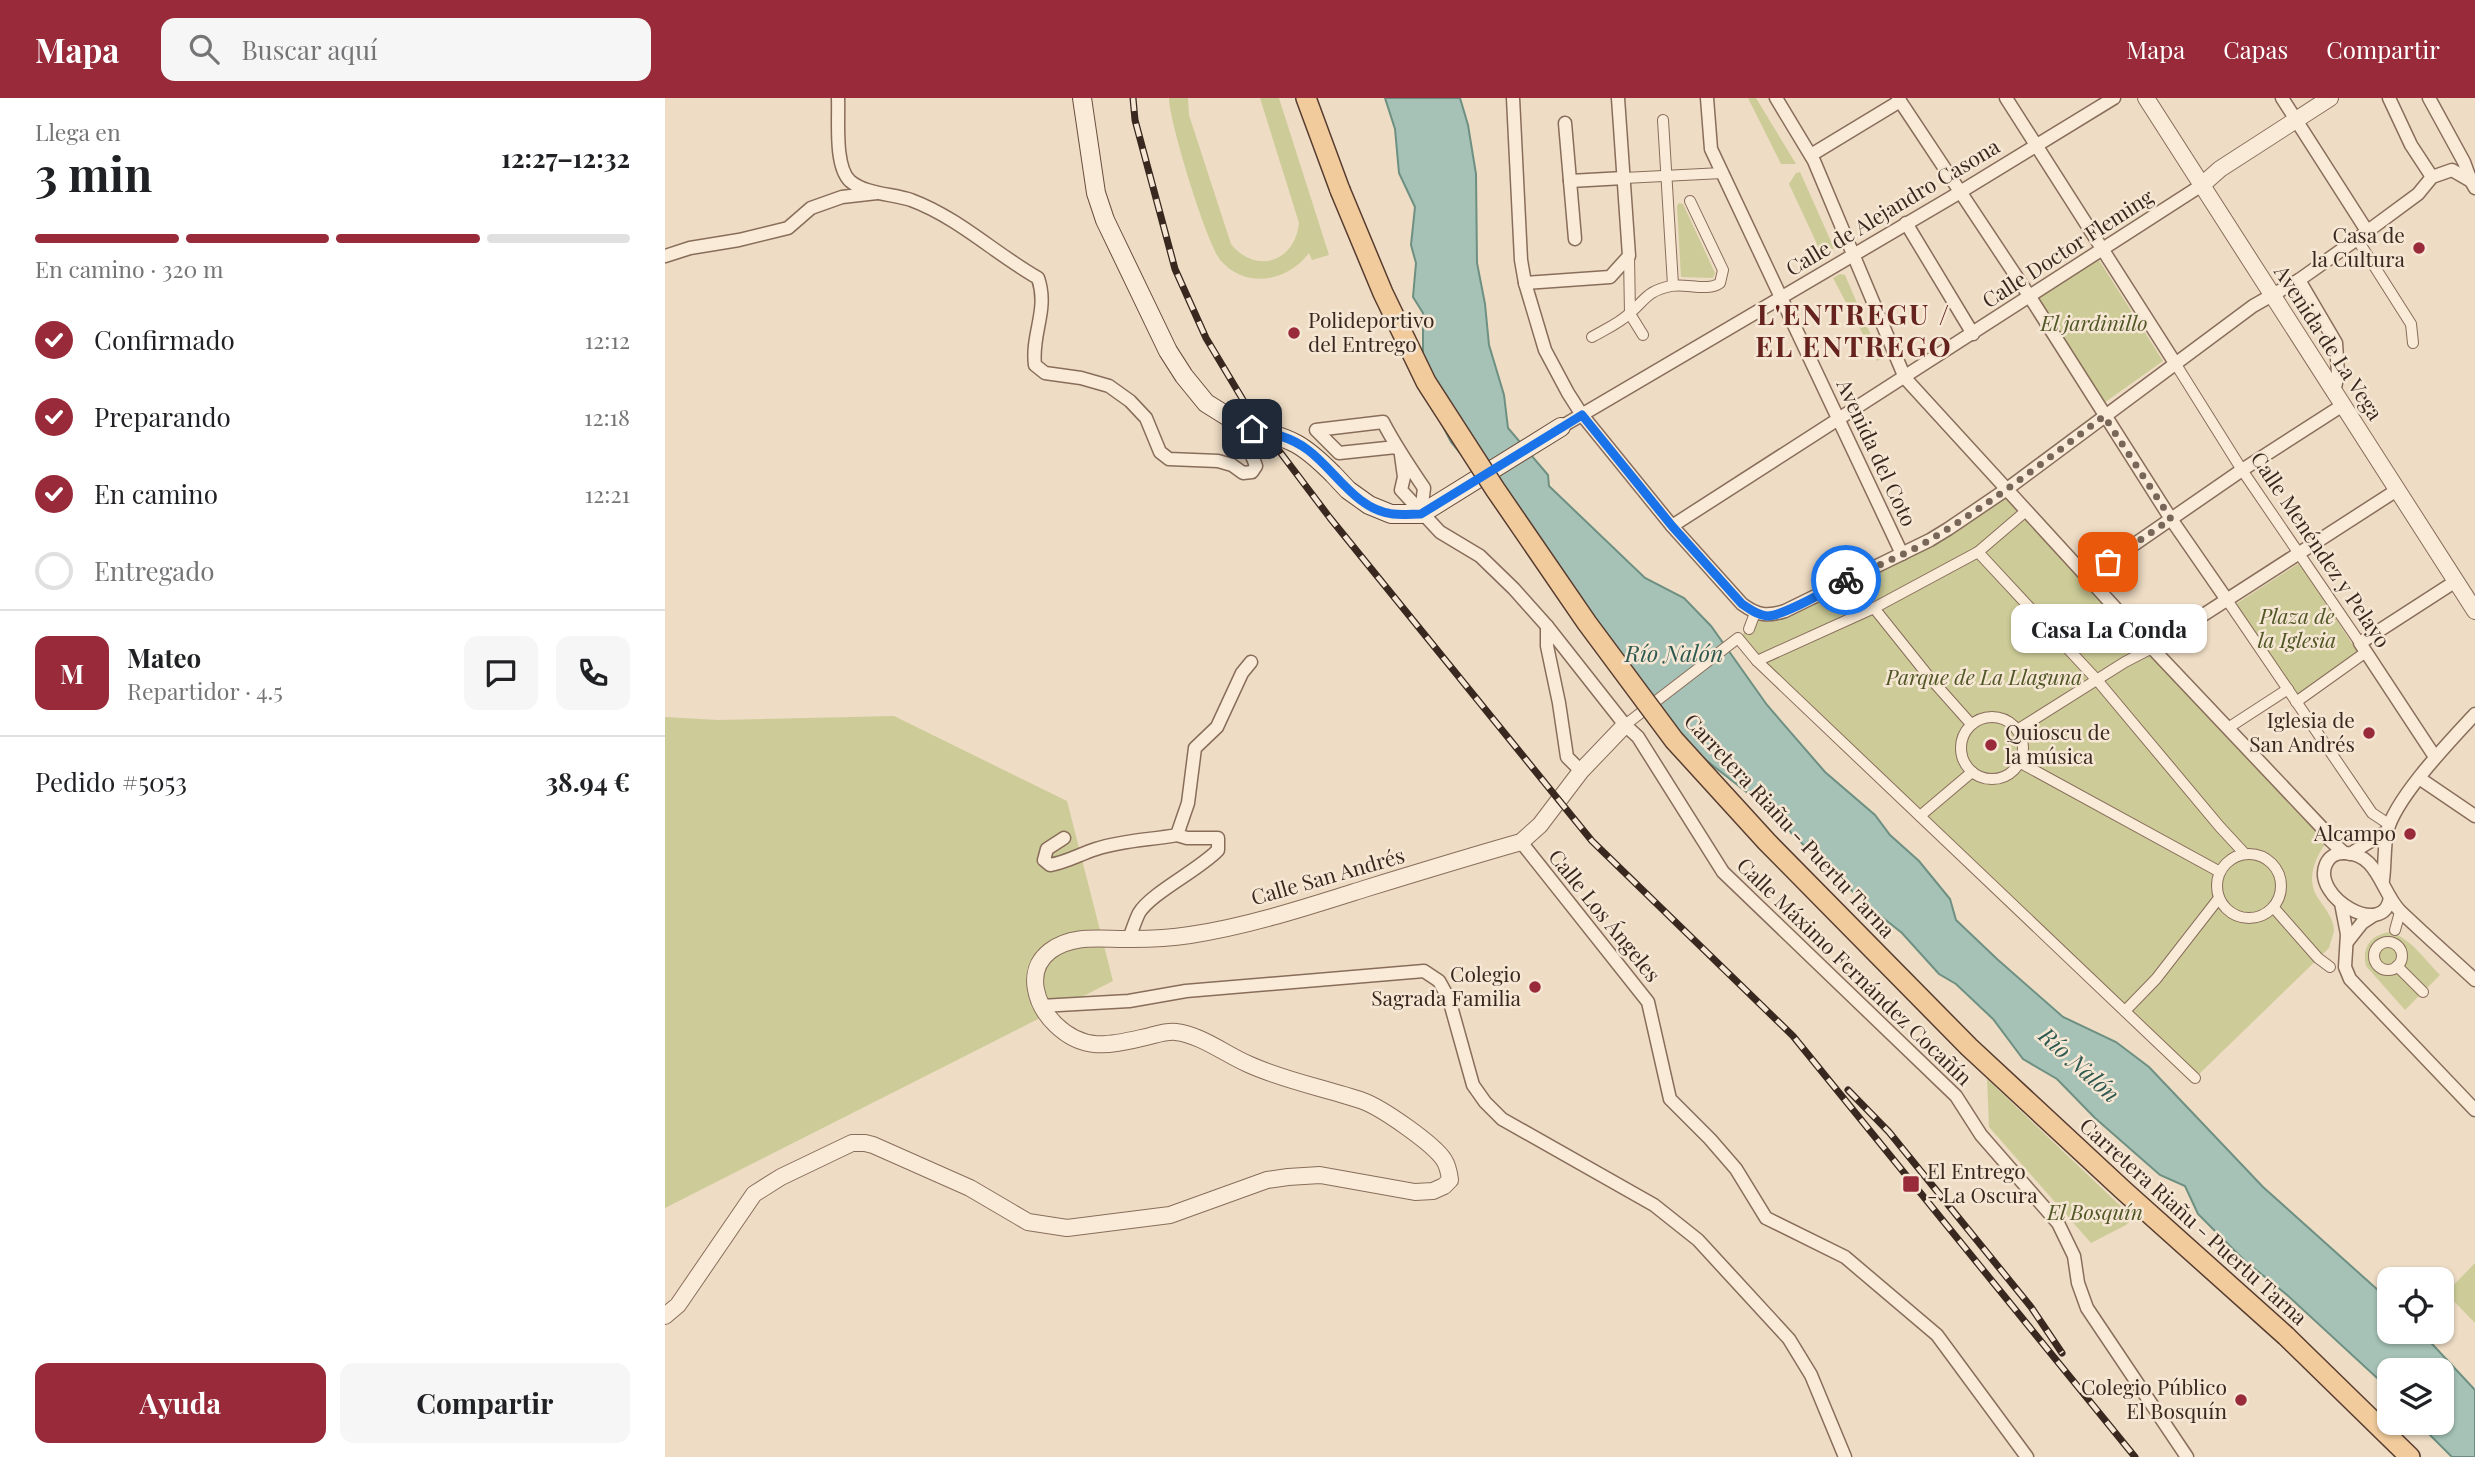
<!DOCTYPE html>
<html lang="es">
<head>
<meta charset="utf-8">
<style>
  body { margin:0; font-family:"Playfair Display",serif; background:#f6f6f6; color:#202124; height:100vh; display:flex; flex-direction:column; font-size:26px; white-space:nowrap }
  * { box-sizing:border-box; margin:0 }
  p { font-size:23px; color:#757577 }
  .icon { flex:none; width:38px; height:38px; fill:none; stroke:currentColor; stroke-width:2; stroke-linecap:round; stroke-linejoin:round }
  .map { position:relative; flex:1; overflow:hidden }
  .drawer { display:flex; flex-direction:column; background:#fff; width:665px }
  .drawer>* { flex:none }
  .controls { position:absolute; left:1712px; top:1169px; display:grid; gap:14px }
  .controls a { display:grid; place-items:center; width:77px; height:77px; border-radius:14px; background:#fff; box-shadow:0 2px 5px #0004; font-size:35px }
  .pin { position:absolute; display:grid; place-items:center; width:60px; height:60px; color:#fff; margin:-30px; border-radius:14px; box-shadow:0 4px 10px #0006 }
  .courier { position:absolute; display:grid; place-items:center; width:70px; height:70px; margin:-35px; border:5px solid #1a73e8; border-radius:50%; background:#fff; color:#222; box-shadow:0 2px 9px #0007 }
  .bubble { position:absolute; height:49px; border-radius:14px; background:#fff; box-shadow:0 2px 5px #0004; font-size:23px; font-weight:700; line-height:49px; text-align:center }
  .summary em { font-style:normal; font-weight:700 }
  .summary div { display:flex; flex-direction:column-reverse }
  .summary { display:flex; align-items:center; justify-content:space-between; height:119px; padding:0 35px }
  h1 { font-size:46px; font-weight:700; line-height:52px }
  .bar { display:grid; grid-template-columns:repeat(4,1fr); gap:10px 7px; align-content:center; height:84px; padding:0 35px }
  .bar i { height:9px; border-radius:5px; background:#e0e0e0 }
  .bar .selected { background:#982a3a }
  .bar p { grid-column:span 4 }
  .line { display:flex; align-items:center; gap:18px; padding:0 35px; border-top:2px solid #e0e0e0 }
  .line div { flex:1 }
  .round { display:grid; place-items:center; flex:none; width:74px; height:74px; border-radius:14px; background:#f6f6f6 }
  ol { padding:0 35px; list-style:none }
  li { display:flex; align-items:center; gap:21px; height:77px }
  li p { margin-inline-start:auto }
  li .icon { padding:7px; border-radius:50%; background:#982a3a; color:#fff; stroke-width:4 }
  li:last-child { color:#757577 }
  li i { width:38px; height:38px; border:4px solid #e0e0e0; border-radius:50% }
  .action { display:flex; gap:14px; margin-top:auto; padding:14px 35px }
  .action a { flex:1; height:80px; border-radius:14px; background:#982a3a; color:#fff; font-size:28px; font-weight:700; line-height:80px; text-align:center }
  .action a+a { background:#f6f6f6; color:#202124 }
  header { display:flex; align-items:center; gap:42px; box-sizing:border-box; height:98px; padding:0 35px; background:#982a3a; color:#fff }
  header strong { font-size:33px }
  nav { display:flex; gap:38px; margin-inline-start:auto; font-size:24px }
  .search { width:490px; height:63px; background:#f6f6f6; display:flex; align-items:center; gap:18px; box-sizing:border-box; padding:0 24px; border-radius:14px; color:#757577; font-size:26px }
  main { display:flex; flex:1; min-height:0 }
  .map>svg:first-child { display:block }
  .green { fill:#cdcc98 }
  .water { fill:#a6c2b6; stroke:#6d9082; stroke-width:2 }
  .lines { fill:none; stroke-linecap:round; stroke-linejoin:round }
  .pedestrian-casing { stroke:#896d5b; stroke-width:12 }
  .minor-casing { stroke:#896d5b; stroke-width:15 }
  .tertiary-casing { stroke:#896d5b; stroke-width:18 }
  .secondary-casing { stroke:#6b4e3e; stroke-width:20 }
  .primary-casing { stroke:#573c2f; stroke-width:22 }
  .pedestrian { stroke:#f9ebd8; stroke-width:10 }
  .minor { stroke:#f9ebd8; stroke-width:12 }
  .tertiary { stroke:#f9ebd8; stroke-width:16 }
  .secondary { stroke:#f9ebd8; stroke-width:18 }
  .primary { stroke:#f1cb9c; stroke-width:19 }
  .rail-casing { stroke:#39281f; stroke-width:7 }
  .rail { stroke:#f6e7d4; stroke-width:4.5; stroke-dasharray:13; stroke-linecap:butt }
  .secondary-bridge-casing { stroke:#6b4e3e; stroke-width:20; stroke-linecap:butt }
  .primary-bridge-casing { stroke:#573c2f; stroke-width:22; stroke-linecap:butt }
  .secondary-bridge { stroke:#f9ebd8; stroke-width:18 }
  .primary-bridge { stroke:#f1cb9c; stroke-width:19 }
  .done { stroke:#786759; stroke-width:7; stroke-dasharray:0 12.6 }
  .route { stroke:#1a73e8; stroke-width:9 }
  .poi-dot { fill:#982a3a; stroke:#f6e7d4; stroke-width:2.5 }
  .labels { text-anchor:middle; stroke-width:5; stroke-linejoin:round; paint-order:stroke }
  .street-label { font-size:21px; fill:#39281f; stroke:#f6e7d4 }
  .poi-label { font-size:21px; fill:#39281f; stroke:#f6e7d4; text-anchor:end }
  .park-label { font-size:21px; font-style:italic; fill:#505625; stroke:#f6e7d4 }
  .water-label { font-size:23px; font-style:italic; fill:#2e5950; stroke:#f6e7d4 }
  .district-label { font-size:28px; font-weight:bold; letter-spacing:2px; fill:#66231e; stroke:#f6e7d4 }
</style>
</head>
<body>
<header>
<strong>Mapa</strong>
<div class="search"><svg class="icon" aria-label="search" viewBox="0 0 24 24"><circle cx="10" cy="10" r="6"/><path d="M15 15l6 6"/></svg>Buscar aquí</div>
<nav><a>Mapa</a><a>Capas</a><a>Compartir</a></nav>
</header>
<main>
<section class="drawer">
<div class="summary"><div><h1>3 min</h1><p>Llega en</p></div><em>12:27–12:32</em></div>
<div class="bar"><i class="selected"></i><i class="selected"></i><i class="selected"></i><i></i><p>En camino · 320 m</p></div>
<ol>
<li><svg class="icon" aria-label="check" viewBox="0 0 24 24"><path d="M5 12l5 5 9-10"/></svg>Confirmado<p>12:12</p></li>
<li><svg class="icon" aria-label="check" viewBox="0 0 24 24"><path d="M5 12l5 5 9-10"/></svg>Preparando<p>12:18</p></li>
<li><svg class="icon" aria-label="check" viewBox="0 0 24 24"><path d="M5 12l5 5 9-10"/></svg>En camino<p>12:21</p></li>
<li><i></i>Entregado</li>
</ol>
<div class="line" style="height:126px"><b class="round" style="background:#982a3a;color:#fff">M</b><div><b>Mateo</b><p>Repartidor · 4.5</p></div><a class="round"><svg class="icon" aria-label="chat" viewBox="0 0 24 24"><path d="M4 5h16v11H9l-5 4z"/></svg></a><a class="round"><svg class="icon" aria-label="phone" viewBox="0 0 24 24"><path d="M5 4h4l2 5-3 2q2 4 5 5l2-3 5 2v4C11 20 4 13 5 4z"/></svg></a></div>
<div class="line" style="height:91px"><div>Pedido #5053</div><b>38.94 €</b></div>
<div class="action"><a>Ayuda</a><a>Compartir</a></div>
</section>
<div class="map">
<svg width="1810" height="1359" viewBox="0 0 1810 1359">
  <rect width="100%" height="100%" fill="#eedcc4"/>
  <g class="green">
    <path d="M504,0H523L524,17L566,146C591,177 630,164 634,125L595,0H614L664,157L647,162L644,155C623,183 582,192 556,163C542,147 504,23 504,0Z"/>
    <polygon points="1083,0 1091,0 1131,66 1116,66"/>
    <polygon points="1135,74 1169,150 1158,159 1124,86 1131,75"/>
    <polygon points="1014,105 1018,106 1050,175 1048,180 1016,179 1012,108"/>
    <polygon points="1432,159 1498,263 1439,305 1373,202 1374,198"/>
    <polygon points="1175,176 1180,177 1216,261 1212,263 1168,180"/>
    <path d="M1342,391L1664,741C1650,759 1639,782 1655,803C1661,812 1669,821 1669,833C1668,838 1665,845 1664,850L1530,980L1073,540L1084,531L1090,515L1104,518L1192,477Z"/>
    <polygon points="1634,465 1694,556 1632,597 1571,506"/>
    <polygon points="229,618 402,703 448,883 0,1110 0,619 53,622"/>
    <path d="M1724,834C1745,839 1760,862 1775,877L1740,912L1701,868C1697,849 1705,838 1724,834Z"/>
    <polygon points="1322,981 1468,1120 1461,1127 1426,1145 1324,1029"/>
    <polygon points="1810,1165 1810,1225 1781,1195"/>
  </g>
  <polygon class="water" points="720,0 795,0 803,27 811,76 812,165 820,206 824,247 839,297 843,330 883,377 884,388 980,480 1019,500 1046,528 1102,607 1160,674 1210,717 1225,737 1254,763 1285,801 1291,822 1332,861 1398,919 1451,944 1484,969 1598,1089 1724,1202 1724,1234 1756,1234 1810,1292 1810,1359 1787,1359 1753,1325 1776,1325 1776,1272 1724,1272 1724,1291 1621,1196 1580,1163 1533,1116 1520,1088 1495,1077 1430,1020 1392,981 1358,961 1328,921 1291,886 1274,876 1237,835 1203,808 1126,735 1121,725 1033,656 959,569 920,507 786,344 758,290 758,215 748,199 751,165 746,147 750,109 734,75 730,31"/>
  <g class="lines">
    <defs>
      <g id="pedestrian">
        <polyline points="998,22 1008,187"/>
        <polyline points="959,80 1057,75"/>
        <polyline points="1692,141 1746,226 1748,245"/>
        <polyline points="964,158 965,216 978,237"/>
        <path d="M927,239C939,232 955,225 965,215C981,201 982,193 1006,188C1021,185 1043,194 1055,185L1058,172L1025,103"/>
        <polyline points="1510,265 1577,372 1695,545"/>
        <polyline points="1313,454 1432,582 1555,729 1580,756"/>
        <polyline points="1562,502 1707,715 1725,727"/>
        <polyline points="1209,510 1265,580 1306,626"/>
        <polyline points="1084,531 1090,515"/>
        <polyline points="1092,563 1209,510 1313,454 1361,413"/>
        <polyline points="1631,604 1701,554"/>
        <circle cx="1327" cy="650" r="31"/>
        <polyline points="960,627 1073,540 1092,563 1530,980"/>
        <polyline points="1563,630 1623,591"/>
        <polyline points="1352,632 1460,564 1487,550"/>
        <polyline points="1354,664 1555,774"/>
        <polyline points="1255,718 1307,674"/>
        <circle cx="1584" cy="788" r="32"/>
        <polyline points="1609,810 1653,860 1665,869"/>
        <polyline points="1730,832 1735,814"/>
        <circle cx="1723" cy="858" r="14"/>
        <polyline points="1732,868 1758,894"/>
        <polyline points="1460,913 1491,881 1554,800"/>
      </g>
      <g id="minor">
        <path d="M173,0C174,21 169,68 185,83C200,96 228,96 246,102C294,120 329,155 373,180C384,212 366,236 370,267L380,275L416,280L444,288L465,303L481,320L495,354L504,361L553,363L567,367L578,375L587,374L591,368C586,353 577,340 573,325"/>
        <path d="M848,0L856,162L860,185L880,252L903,295L917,317L1007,428L1077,506C1092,517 1101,519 1120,513L1265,442L1283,431L1342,391L1588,208L1634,182L1692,141L1753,96L1767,79L1787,72L1806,83L1810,90"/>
        <polyline points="1042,0 1046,51 1237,456"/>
        <polyline points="1111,0 1149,63 1240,280 1487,550 1661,734 1664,741 1679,755"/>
        <polyline points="1233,0 1365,199 1506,421 1562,502"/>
        <polyline points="1341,0 1510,265"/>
        <polyline points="1617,0 1702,133"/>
        <polyline points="1724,0 1746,47 1767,79"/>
        <polyline points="1764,0 1799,64 1806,83"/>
        <polyline points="900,25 910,141"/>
        <polyline points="1146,57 1235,3"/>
        <polyline points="905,83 959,80"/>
        <polyline points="1241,125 1308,236"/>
        <polyline points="0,158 25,150 74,142 123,130 146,110 177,99 212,95"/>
        <polyline points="1634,182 1671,245 1673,276 1669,294"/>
        <polyline points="860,185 945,179 964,158 953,0"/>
        <polyline points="896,329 1287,99 1449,0"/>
        <path d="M731,349L674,355L651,332L718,324C730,347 744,368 759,390L756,416"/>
        <polyline points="736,357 739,379 736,392 775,434 815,458 849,491 882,528 960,627 973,639 1058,774 1291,998 1316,1037 1393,1125 1409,1158 1413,1185 1422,1210 1522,1359"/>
        <polyline points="1007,428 1537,87"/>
        <polyline points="1422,479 1577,372 1678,307"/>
        <polyline points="882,528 882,548 894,605 902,659 916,673"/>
        <polyline points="1487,550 1732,392"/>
        <polyline points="1770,659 1695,545 1791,483"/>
        <polyline points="1754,680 1810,718"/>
        <path d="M399,740L382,751L379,762L385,767C402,764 415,756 431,751C458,742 485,742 512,737"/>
        <polyline points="856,744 983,904 1005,1001 1045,1041 1071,1071 1101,1120 1180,1159 1272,1237 1362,1359"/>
        <polyline points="1685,756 1722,733"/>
        <path d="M1718,782C1720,767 1719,749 1722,734C1730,700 1786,642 1810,616"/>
        <path d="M1725,799C1720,842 1646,799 1661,766C1664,759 1671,755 1678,755C1713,754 1716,794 1735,813C1759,836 1785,859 1810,882"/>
        <polyline points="1676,805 1682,836 1680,869 1685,881 1810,1012"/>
        <path d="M464,841C467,833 470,823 474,815C486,795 534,772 553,752V740H522L512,737L523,705L530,650L552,629L577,575L586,564"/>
        <polyline points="1682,844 1697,825 1709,817"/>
        <polyline points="376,908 464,903 521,893 759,873 774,883 784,901 808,987 820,1004 837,1021 989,1107 1033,1142 1124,1241 1146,1277 1180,1359"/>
      </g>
      <g id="tertiary">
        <polyline points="1481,0 1810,513"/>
        <polyline points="1537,87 1555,71 1665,0"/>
        <path d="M0,1218L13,1207L89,1096L116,1079L187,1045H200L208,1047L305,1090L363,1124L402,1130L505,1117L602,1082L623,1079L655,1077L750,1094L768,1093L779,1088L785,1082C784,1074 783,1068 779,1062C769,1046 717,1010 698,1003C660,990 620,983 583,966C560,956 536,937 511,934C502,933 493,936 485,938C449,946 421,956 391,927C371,908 359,873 385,853C409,835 439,842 467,841C486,841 506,840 525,837C584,828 642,809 699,791C751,775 803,759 856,744L875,727L916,673L960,627"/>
      </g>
      <g id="secondary">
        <polyline points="417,0 431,95 440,122 503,253 519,278 541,305 573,325 587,331"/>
        <polyline points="668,376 683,392 704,407 726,416 756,416 896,329"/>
      </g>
      <g id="primary">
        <polyline points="641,0 675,92"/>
        <polyline points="1621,1238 1745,1359"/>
      </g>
    </defs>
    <use href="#pedestrian" class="pedestrian-casing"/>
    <use href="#minor" class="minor-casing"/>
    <use href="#tertiary" class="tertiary-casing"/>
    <use href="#secondary" class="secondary-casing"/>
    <use href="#primary" class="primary-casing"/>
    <use href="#pedestrian" class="pedestrian"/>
    <use href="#minor" class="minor"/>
    <use href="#tertiary" class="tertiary"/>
    <use href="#secondary" class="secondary"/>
    <use href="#primary" class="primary"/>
    <defs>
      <g id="rail">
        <polyline points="468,0 470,22 510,171 541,240 587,317 665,420 927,743 1128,938 1470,1359"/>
        <polyline points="1183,992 1224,1034 1366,1209 1397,1255"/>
      </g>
    </defs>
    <use href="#rail" class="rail-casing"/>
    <use href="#rail" class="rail"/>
    <defs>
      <path id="secondary-bridge" d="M587,331C627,340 639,347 668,376"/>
      <polyline id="primary-bridge" points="675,92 718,195 761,284 830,391 922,525 1009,642 1102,744 1304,949 1458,1092 1621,1238"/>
    </defs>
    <use href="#secondary-bridge" class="secondary-bridge-casing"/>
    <use href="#primary-bridge" class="primary-bridge-casing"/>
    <use href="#secondary-bridge" class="secondary-bridge"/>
    <use href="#primary-bridge" class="primary-bridge"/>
  </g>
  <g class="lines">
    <path class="done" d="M1181,482C1210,468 1241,457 1268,440C1328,404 1384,360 1439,318L1506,421L1443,464"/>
    <path class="route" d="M587,331C607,335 626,339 643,352C670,372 691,412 728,416C737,417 747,416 756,416L917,317L1007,428L1077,506C1085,511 1092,517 1102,518C1119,518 1164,491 1181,482"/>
  </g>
  <g class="poi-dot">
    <circle cx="1754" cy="150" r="7"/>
    <circle cx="629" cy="235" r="7"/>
    <circle cx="1704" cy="635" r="7"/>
    <circle cx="1326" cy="647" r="7"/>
    <circle cx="1745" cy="736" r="7"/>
    <circle cx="870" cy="889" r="7"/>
    <rect x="1237" y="1077" width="18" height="18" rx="3.5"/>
    <circle cx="1576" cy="1302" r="7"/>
  </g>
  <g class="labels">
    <g class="street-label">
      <text transform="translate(1228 110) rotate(-31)" y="7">Calle de Alejandro Casona</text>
      <text transform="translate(1403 151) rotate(-33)" y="7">Calle Doctor Fleming</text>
      <text transform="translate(1663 245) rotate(57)" y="7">Avenida de La Vega</text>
      <text transform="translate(1211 355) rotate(65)" y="7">Avenida del Coto</text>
      <text transform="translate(1655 452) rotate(56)" y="7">Calle Menéndez y Pelayo</text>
      <text transform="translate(1124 728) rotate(47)" y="7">Carretera Riañu - Puertu Tarna</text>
      <text transform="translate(663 779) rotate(-16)" y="7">Calle San Andrés</text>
      <text transform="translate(939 818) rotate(51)" y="7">Calle Los Ángeles</text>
      <text transform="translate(1189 874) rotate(44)" y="7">Calle Máximo Fernández Cocañín</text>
      <text transform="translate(1528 1124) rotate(42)" y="7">Carretera Riañu - Puertu Tarna</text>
    </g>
    <g class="poi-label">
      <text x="1740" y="145">Casa de<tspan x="1740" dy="24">la Cultura</tspan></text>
      <text x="643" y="230" text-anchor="start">Polideportivo<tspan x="643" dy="24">del Entrego</tspan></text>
      <text x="1690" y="630">Iglesia de<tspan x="1690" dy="24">San Andrés</tspan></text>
      <text x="1340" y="642" text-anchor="start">Quioscu de<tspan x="1340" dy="24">la música</tspan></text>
      <text x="1731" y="743">Alcampo</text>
      <text x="856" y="884">Colegio<tspan x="856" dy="24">Sagrada Familia</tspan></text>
      <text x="1262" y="1081" text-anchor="start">El Entrego<tspan x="1262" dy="24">- La Oscura</tspan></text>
      <text x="1562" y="1297">Colegio Público<tspan x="1562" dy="24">El Bosquín</tspan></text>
    </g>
    <g class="park-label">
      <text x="1429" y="233">El jardinillo</text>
      <text x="1632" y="526">Plaza de<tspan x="1632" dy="24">la Iglesia</tspan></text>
      <text x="1319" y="587">Parque de La Llaguna</text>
      <text x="1430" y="1122">El Bosquín</text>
    </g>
    <g class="water-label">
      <text x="1009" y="564">Río Nalón</text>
      <text transform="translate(1414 967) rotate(42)" y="8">Río Nalón</text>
    </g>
    <g class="district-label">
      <text x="1189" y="227">L'ENTREGU /<tspan x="1189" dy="32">EL ENTREGO</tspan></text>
    </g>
  </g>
</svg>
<div class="controls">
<a><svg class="icon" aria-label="locate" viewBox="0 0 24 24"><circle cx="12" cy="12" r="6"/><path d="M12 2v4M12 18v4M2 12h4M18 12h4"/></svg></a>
<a><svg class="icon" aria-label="layers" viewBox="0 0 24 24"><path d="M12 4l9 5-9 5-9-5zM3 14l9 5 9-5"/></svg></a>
</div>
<div class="pin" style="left:1443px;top:464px;background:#ea580c"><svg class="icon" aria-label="bag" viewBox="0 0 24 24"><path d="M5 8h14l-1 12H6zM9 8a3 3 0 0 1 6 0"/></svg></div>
<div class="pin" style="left:587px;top:331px;background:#1f2937"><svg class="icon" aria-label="home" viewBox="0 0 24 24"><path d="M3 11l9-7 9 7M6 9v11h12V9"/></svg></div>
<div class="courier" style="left:1181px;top:482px"><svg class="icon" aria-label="bike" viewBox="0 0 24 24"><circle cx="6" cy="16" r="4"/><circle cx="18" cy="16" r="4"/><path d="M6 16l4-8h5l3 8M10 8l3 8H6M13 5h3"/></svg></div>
<div class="bubble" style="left:1346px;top:506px;width:196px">Casa La Conda</div>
</div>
</main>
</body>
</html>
